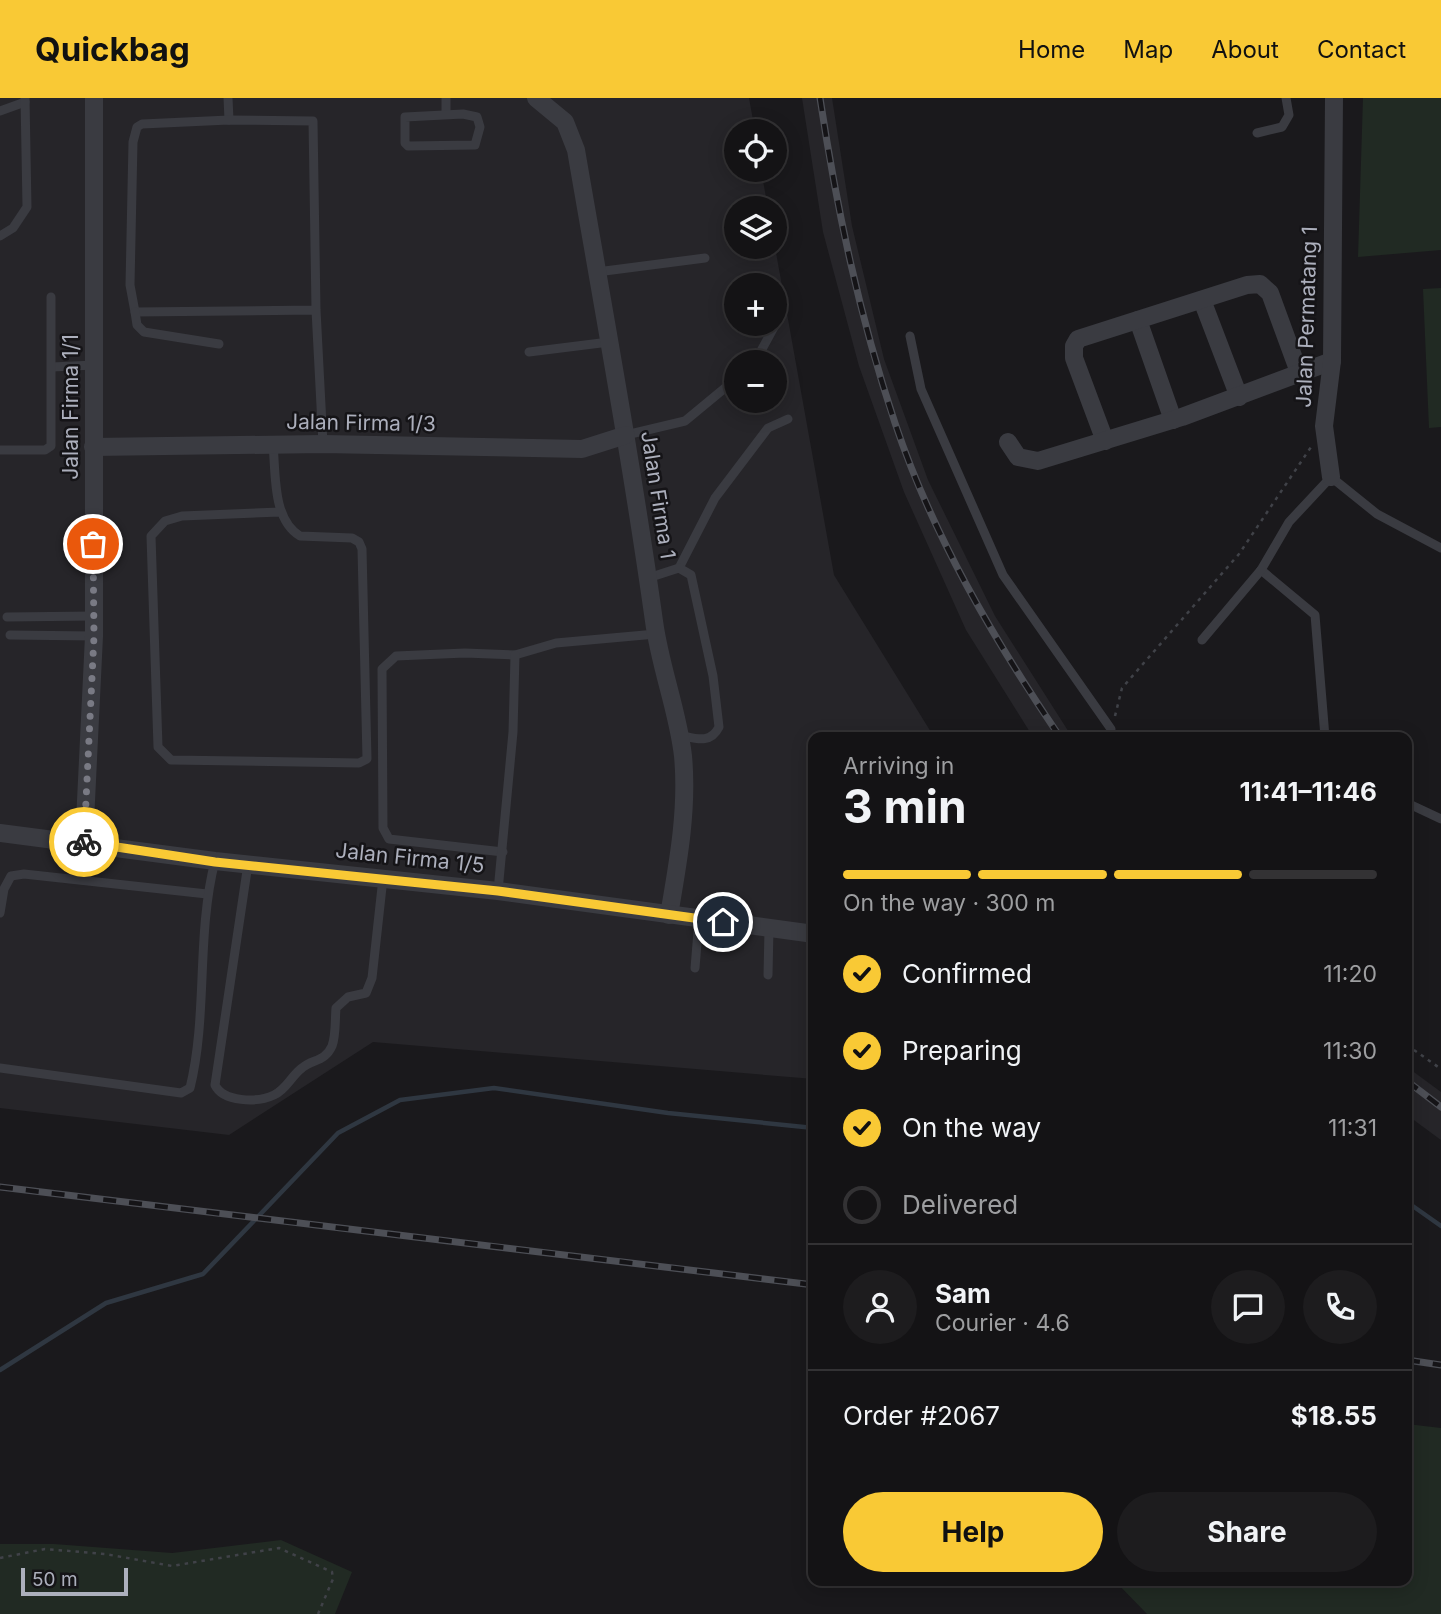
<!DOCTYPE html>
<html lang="en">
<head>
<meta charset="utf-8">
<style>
  body { margin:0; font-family:Inter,sans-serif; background:#1d1c1e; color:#f1f3f6; height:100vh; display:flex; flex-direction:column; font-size:26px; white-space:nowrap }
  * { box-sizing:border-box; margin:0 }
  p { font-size:23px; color:#9d9ea0 }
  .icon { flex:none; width:38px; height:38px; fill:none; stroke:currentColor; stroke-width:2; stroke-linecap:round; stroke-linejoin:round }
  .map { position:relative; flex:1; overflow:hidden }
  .details { position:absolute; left:808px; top:634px; width:604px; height:854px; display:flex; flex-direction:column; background:#141315; border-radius:14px; box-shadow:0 4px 18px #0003,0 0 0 2px #333234 }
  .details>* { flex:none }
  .controls { position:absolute; left:724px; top:21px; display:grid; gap:14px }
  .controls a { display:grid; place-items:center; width:63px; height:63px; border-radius:50%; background:#141315; box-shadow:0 4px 18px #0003,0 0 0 2px #333234; font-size:35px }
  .scale { position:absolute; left:21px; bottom:18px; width:107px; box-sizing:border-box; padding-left:7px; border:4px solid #acafbc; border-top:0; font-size:19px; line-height:24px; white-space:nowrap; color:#acafbc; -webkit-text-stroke:5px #151417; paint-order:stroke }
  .pin { position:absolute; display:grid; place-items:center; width:60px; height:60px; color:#fff; margin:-30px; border:4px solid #fff; border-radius:50%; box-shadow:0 2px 7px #0007 }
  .courier { position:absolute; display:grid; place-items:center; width:70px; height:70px; margin:-35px; border:5px solid #f9c935; border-radius:50%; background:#fff; color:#222; box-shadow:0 2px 9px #0007 }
  .head em { font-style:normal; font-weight:700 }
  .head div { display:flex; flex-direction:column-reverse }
  .head { display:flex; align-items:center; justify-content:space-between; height:119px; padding:0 35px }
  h1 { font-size:46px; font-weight:700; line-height:52px }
  .bar { display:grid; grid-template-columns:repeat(4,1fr); gap:10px 7px; align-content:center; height:84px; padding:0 35px }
  .bar i { height:9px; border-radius:5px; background:#333234 }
  .bar .current { background:#f9c935 }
  .bar p { grid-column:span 4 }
  .line { display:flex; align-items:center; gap:18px; padding:0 35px; border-top:2px solid #333234 }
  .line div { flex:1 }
  .round { display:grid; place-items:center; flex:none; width:74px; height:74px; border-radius:37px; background:#1d1c1e }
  ol { padding:0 35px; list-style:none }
  li { display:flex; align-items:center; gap:21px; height:77px }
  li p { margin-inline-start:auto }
  li .icon { padding:7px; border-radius:50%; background:#f9c935; color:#111; stroke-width:4 }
  li:last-child { color:#9d9ea0 }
  li i { width:38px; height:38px; border:4px solid #333234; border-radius:50% }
  .button { display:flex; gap:14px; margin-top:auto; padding:14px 35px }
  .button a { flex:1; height:80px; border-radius:42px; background:#f9c935; color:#111; font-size:28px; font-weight:700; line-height:80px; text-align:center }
  .button a+a { background:#1d1c1e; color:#f1f3f6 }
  header { display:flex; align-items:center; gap:42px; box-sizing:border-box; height:98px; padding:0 35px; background:#f9c935; color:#111 }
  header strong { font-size:33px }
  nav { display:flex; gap:38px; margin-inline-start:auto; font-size:24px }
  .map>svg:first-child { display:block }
  .built { fill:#262529; fill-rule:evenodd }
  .green { fill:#212a23 }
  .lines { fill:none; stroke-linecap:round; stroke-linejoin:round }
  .stream { stroke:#2f3741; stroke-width:4.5 }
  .path { stroke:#404248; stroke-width:2.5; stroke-dasharray:3.5 5; stroke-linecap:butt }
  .service { stroke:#3a3b41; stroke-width:9 }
  .minor { stroke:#3a3b41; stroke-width:18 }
  .rail-casing { stroke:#4d4f56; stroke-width:7 }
  .rail { stroke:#151417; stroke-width:4.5; stroke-dasharray:13; stroke-linecap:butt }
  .done { stroke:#797a84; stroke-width:7; stroke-dasharray:0 12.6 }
  .route { stroke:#f9c935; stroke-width:9 }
  .labels { text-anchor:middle; stroke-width:5; stroke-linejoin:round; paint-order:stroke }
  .street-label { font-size:21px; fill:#acafbc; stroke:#151417 }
</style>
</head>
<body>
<header>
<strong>Quickbag</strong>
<nav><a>Home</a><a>Map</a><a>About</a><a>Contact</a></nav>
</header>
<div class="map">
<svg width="1441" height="1516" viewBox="0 0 1441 1516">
  <rect width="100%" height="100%" fill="#1a191c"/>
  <g class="built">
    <path d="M0,0H749L755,33H737V72H761L768,110H737V149H775L834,477L934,639H814V981L373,944L229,1037L0,1010ZM737,187H775V226H737ZM737,264H775V303H737Z"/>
    <polygon points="802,0 832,0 852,128 884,261 928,382 995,518 1072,639 1033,639 966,532 904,394 859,268 823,134"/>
    <polygon points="1407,969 1441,994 1441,1042 1407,1017"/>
  </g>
  <g class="green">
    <polygon points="1363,0 1441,0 1441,152 1358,159"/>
    <polygon points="1441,190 1441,329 1429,330 1423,191"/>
    <polygon points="1407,1326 1441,1330 1441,1516 1147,1516 1114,1482 1407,1482"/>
    <polygon points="281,1442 352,1474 335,1516 0,1516 0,1446 54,1446 172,1455"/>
  </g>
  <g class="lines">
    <g class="stream">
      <polyline points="1407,1104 1441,1128"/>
      <polyline points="0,1272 106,1205 203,1176 338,1035 400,1002 494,990 668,1015 814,1030"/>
    </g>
    <g class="path">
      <polyline points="1115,618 1122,590 1239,456 1311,349"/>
      <polyline points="1407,947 1441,971"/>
      <polyline points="0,1460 45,1451 105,1456 172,1468 279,1450 332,1474 333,1481 318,1516"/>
    </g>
    <g class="service">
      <polyline points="228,0 229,22"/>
      <polyline points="0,13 25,4"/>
      <polyline points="446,16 446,0"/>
      <polygon points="463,16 477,19 480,29 475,47 408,48 405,45 405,19"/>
      <polyline points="1257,35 1282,29 1289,17 1286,0"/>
      <polyline points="0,138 13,130 27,109 25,0"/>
      <polyline points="597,174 705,160"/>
      <polyline points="316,212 135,214 130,187 133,44 137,29 142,26 229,22 313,23 316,212 323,346"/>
      <polyline points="135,214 137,227 144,234 219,246"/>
      <polyline points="910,238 921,291 1003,477 1111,631"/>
      <polyline points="529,254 609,244"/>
      <polyline points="755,264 774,229"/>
      <polyline points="52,269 94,267"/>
      <polyline points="626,337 685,323 737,280"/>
      <path d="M273,347C276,375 272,421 300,438L352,440L359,444L362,451L367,661L359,665L171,662L158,649L151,438L165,423L182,418L280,414"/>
      <polyline points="0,352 45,352 51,348 51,199"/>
      <polyline points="679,470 715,400 768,330 788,321"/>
      <polyline points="1261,472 1315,517 1325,639"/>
      <path d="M648,480L679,470L691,477L713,578L719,629C710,647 695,640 679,637"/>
      <polyline points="7,519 94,518"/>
      <polyline points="10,537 94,538"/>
      <polyline points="1202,542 1261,472 1289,424 1331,379 1377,416 1441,450"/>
      <polyline points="1407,705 1441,721"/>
      <polyline points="503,754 389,741 383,730 382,571 396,558 465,555 515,557 556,545 656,536"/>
      <path d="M248,766L215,987C223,1004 257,1005 274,997C287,991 291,978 302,970C312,961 325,964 332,948C336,938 335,921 336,910L348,899L366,895L372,880L383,780"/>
      <polyline points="498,793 513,634 515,557"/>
      <polyline points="0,815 4,791 11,778 24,776 207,796"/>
      <polyline points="695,870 699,821"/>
      <polyline points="768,877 769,831"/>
      <path d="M0,970L181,995L190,990C208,917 196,837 215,763"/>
    </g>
    <g class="minor">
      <path d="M536,0L565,24L576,52C603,209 632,366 654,523C660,569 678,613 683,658C688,711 678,765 669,817"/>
      <polyline points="1202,202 1239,299"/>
      <polyline points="1138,222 1173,322"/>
      <polyline points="1105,343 1074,260 1074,248 1078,241 1247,187 1260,186 1270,195 1300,277"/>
      <polyline points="1008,344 1018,359 1038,363 1182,319 1332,263"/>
      <polyline points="93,349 323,346 582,351 626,337"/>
      <polyline points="1331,379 1324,328 1332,263 1334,0"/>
      <polyline points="0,735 215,763 498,793 814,836"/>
      <polyline points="84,744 94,538 94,0"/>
    </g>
    <defs>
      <g id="rail">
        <path d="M820,0C837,112 859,217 895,325C932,436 994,542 1060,639"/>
        <polyline points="1407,983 1441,1009"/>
        <polyline points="0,1089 814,1187"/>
        <polyline points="1407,1262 1441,1267"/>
      </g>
    </defs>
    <use href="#rail" class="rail-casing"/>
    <use href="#rail" class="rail"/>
  </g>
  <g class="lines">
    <polyline class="done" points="84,744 94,538 93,446"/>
    <polyline class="route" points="84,744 215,764 498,793 723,824"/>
  </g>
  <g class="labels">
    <g class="street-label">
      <text transform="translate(1307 219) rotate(-88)" y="7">Jalan Permatang 1</text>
      <text transform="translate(71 309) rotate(-90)" y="7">Jalan Firma 1/1</text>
      <text transform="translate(361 325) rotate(1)" y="7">Jalan Firma 1/3</text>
      <text transform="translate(658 397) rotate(81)" y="7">Jalan Firma 1</text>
      <text transform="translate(410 760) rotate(6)" y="7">Jalan Firma 1/5</text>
    </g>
  </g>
</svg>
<div class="controls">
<a><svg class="icon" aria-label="locate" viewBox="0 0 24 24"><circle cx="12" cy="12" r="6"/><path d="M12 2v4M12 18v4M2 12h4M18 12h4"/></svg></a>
<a><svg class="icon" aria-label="layers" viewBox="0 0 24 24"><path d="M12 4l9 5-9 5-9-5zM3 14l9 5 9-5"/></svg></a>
<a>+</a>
<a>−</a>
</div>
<div class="scale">50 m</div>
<div class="pin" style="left:93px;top:446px;background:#ea580c"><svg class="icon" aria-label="bag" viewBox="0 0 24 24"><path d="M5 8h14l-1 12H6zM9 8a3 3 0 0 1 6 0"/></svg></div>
<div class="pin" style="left:723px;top:824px;background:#1f2937"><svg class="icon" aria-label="home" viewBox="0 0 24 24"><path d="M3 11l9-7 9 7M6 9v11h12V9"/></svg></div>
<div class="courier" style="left:84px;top:744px"><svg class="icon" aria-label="bike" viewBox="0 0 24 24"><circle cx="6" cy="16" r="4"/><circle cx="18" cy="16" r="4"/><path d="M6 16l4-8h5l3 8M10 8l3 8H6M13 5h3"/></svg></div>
<section class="details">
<div class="head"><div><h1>3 min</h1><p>Arriving in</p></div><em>11:41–11:46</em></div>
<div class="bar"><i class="current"></i><i class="current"></i><i class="current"></i><i></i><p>On the way · 300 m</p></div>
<ol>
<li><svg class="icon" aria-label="check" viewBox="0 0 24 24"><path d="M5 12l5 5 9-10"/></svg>Confirmed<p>11:20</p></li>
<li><svg class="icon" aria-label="check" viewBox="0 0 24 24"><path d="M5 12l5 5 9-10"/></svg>Preparing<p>11:30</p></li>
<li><svg class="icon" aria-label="check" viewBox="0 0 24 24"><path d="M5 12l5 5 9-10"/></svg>On the way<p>11:31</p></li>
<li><i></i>Delivered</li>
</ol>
<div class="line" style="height:126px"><a class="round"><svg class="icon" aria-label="person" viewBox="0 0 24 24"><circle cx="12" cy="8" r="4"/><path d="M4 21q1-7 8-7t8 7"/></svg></a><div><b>Sam</b><p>Courier · 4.6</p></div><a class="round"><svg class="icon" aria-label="chat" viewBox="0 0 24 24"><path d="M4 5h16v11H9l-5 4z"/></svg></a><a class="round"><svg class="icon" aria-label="phone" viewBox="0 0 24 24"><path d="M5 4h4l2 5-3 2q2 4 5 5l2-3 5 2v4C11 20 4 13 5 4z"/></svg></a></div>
<div class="line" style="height:91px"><div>Order #2067</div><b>$18.55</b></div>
<div class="button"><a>Help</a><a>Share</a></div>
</section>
</div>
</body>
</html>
